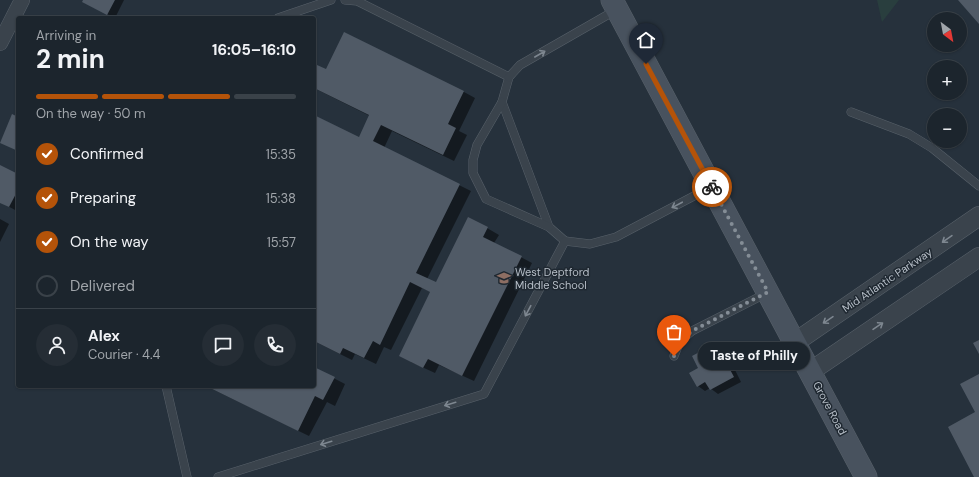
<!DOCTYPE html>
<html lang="en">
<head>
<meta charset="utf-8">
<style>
  body { margin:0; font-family:"DM Sans",sans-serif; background:#252d35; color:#f1f3f6; height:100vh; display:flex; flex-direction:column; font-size:15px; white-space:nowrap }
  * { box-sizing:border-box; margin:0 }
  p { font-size:13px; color:#a0a5aa }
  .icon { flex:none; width:22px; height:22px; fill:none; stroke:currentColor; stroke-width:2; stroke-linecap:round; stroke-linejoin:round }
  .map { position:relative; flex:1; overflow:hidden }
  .side { position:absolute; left:16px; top:16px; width:300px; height:372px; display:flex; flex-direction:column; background:#1c252d; border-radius:4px; box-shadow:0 1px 3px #0004,0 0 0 1px #3a4249 }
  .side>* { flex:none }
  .needle { width:26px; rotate:148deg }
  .fabs { position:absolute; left:927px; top:12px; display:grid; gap:8px }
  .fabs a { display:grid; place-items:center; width:40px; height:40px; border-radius:50%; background:#1c252d; box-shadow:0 1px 3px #0004,0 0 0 1px #3a4249; font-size:20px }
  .pin { position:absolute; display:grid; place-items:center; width:34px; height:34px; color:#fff; margin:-41px -17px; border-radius:50% 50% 50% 0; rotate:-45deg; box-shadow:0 0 4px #0007 }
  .pin .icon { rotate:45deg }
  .courier { position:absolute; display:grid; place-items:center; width:40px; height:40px; margin:-20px; border:3px solid #b45309; border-radius:50%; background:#fff; color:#222; box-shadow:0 1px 5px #0007 }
  .bubble { position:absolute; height:28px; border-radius:14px; background:#1c252d; box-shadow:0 1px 3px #0004,0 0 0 1px #3a4249; font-size:13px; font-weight:700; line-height:28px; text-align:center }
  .overview em { font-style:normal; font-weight:700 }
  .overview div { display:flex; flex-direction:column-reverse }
  .overview { display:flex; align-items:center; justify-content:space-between; height:68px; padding:0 20px }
  h1 { font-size:26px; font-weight:700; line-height:30px }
  .bar { display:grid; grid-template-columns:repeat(4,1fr); gap:6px 4px; align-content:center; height:48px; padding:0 20px }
  .bar i { height:5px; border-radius:3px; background:#3a4249 }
  .bar .on { background:#b45309 }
  .bar p { grid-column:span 4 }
  .line { display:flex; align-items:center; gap:10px; padding:0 20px; border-top:1px solid #3a4249 }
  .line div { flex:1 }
  .round { display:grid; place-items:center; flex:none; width:42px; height:42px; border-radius:21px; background:#252d35 }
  ol { padding:0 20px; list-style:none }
  li { display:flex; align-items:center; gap:12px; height:44px }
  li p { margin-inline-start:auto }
  li .icon { padding:4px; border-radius:50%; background:#b45309; color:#fff; stroke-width:4 }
  li:last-child { color:#a0a5aa }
  li i { width:22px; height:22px; border:2px solid #3a4249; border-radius:50% }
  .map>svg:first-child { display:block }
  .green { fill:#293e3e }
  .shadow { fill:#0007 }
  .building { fill:#505a66 }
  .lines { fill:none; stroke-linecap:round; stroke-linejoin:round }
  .service-casing { stroke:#58616a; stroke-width:9 }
  .minor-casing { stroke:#58616a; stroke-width:16 }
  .tertiary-casing { stroke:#58616a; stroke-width:20 }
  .secondary-casing { stroke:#58616a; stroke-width:23 }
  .service { stroke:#3a434c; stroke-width:8 }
  .minor { stroke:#3a434c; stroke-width:15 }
  .tertiary { stroke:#3a434c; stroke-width:19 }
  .secondary { stroke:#48525e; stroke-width:22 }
  .oneway { stroke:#7e8790 }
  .done { stroke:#848d96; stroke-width:4; stroke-dasharray:0 7.2 }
  .route { stroke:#b45309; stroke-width:5 }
  .labels { text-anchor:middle; stroke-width:3; stroke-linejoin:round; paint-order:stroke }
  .poi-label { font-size:11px; fill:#b6bec7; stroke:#1f2831; text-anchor:start }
  .street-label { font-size:11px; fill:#b6bec7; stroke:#1f2831 }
</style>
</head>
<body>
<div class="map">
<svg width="979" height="477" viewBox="0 0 979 477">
  <rect width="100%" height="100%" fill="#26313c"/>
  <polygon class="green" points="877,0 899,0 882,22"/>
  <g class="shadow">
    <polygon points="84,0 124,0 115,18 91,6"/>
    <polygon points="326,71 464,92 475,98 459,131 467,135 454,161 392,131 384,148 471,191 427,279 436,284 487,228 499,235 494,243 532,263 474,381 439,365 435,373 411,362 431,292 422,288 391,350 384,347 376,364 355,354 352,360 314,341 314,116 359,138 370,116 314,88 314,74"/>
    <polygon points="0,166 18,175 17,211 0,202"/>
    <polygon points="0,219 9,224 0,242"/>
    <polygon points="716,344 724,348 741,382 718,394 710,388 705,391 698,386"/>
    <polygon points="314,368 345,384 335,406 327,402 309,436 206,386 314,386"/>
  </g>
  <g class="building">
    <polygon points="83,0 115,0 107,15 82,2"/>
    <polygon points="958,0 979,0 979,24"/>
    <polygon points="344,32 464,91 448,124 456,128 443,155 381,125 373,141 460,184 416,273 436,282 468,217 488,227 483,237 522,256 462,376 428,359 423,368 399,356 430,292 410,282 380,345 373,341 364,358 343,348 340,354 314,341 314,115 359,137 369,115 314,88 314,72 317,65 326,69"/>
    <polygon points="12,114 18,117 18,151 0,143"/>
    <polygon points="0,165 18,174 18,190 9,207 0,203"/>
    <polygon points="979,340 979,354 973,343"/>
    <polygon points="716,343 734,377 710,390 705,382 697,387 689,373 698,368 692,356"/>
    <polygon points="314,367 335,377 323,400 315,396 298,431 206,386 314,386"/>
    <polygon points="979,374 979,477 974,477 948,427 975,412 960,384"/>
  </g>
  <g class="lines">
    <defs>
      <g id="service">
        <polyline points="345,0 357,1 509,77 502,102 549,227 565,241"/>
        <polyline points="278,18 331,0"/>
        <polyline points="509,77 520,65 616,10"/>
        <polyline points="502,102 477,145 473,160 473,173 486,199 549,227"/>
        <polyline points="851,112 909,134 932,148 979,186"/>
        <polyline points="674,356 680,341 692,331 767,293"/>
        <polyline points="166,386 187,477"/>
        <polyline points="218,477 484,394 565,241 590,244 616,237 711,187"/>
      </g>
      <polyline id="minor" points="0,43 22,0"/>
      <g id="tertiary">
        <polyline points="794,343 979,216"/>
        <polyline points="811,371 979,257"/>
      </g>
      <polyline id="secondary" points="612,0 866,477"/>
    </defs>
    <use href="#service" class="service-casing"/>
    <use href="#minor" class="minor-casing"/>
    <use href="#tertiary" class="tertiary-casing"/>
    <use href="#secondary" class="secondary-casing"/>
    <use href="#service" class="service"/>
    <use href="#minor" class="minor"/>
    <use href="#tertiary" class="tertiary"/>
    <use href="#secondary" class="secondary"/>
  </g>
  <defs><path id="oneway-shaft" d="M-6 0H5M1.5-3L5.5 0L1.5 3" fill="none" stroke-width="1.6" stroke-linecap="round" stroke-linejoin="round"/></defs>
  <g class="oneway">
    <use href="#oneway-shaft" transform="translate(540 54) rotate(-30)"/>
    <use href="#oneway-shaft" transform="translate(677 205) rotate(152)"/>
    <use href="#oneway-shaft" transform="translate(947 239) rotate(145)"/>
    <use href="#oneway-shaft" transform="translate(528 311) rotate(118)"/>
    <use href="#oneway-shaft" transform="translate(828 320) rotate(146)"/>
    <use href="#oneway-shaft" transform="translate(878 326) rotate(-34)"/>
    <use href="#oneway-shaft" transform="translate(450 404) rotate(163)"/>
    <use href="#oneway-shaft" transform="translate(326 443) rotate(163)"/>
  </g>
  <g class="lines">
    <polyline class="done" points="674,356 680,341 692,331 768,292 712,187"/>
    <polyline class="route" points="646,64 712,187"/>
  </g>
  <defs>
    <symbol id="school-bare" viewBox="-9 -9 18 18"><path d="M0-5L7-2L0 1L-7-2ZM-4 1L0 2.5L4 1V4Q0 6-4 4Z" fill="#8d6e63" stroke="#1f2831" stroke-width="2.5" paint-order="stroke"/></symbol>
  </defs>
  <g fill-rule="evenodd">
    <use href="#school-bare" x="494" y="268" width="20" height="20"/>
  </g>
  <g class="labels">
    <g class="poi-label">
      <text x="515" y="276">West Deptford<tspan x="515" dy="13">Middle School</tspan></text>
    </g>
    <g class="street-label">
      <text transform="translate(887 280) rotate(-34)" y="4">Mid Atlantic Parkway</text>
      <text transform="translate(830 408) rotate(62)" y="4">Grove Road</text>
    </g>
  </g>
</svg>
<div class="fabs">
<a><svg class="needle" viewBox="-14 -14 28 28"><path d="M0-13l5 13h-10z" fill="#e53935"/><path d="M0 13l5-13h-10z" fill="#a0a5aa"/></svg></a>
<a>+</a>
<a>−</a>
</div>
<div class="pin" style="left:674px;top:356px;background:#ea580c"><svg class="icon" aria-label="bag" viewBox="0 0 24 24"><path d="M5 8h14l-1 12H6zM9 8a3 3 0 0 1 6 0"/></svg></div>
<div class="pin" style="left:646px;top:64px;background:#1f2937"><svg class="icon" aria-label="home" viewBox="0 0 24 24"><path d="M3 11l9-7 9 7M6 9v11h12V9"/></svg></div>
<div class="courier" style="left:712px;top:187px"><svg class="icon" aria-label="bike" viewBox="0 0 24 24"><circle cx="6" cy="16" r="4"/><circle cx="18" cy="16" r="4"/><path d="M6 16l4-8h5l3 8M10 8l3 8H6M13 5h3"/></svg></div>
<div class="bubble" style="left:698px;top:342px;width:112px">Taste of Philly</div>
<section class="side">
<div class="overview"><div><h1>2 min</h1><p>Arriving in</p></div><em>16:05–16:10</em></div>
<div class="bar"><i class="on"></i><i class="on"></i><i class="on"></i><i></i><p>On the way · 50 m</p></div>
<ol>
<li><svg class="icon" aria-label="check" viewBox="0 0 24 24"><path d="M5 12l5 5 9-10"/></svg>Confirmed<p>15:35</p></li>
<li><svg class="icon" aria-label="check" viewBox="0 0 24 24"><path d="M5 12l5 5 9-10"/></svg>Preparing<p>15:38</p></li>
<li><svg class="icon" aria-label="check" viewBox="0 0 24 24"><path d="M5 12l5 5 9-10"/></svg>On the way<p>15:57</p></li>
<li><i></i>Delivered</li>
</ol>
<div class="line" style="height:72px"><a class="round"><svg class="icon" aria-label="person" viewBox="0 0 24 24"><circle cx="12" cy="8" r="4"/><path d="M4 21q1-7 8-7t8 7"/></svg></a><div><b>Alex</b><p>Courier · 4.4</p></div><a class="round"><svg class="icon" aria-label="chat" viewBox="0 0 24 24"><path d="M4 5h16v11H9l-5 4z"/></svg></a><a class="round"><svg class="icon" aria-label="phone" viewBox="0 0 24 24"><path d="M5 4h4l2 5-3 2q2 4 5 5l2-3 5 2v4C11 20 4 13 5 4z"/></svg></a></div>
</section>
</div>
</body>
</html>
